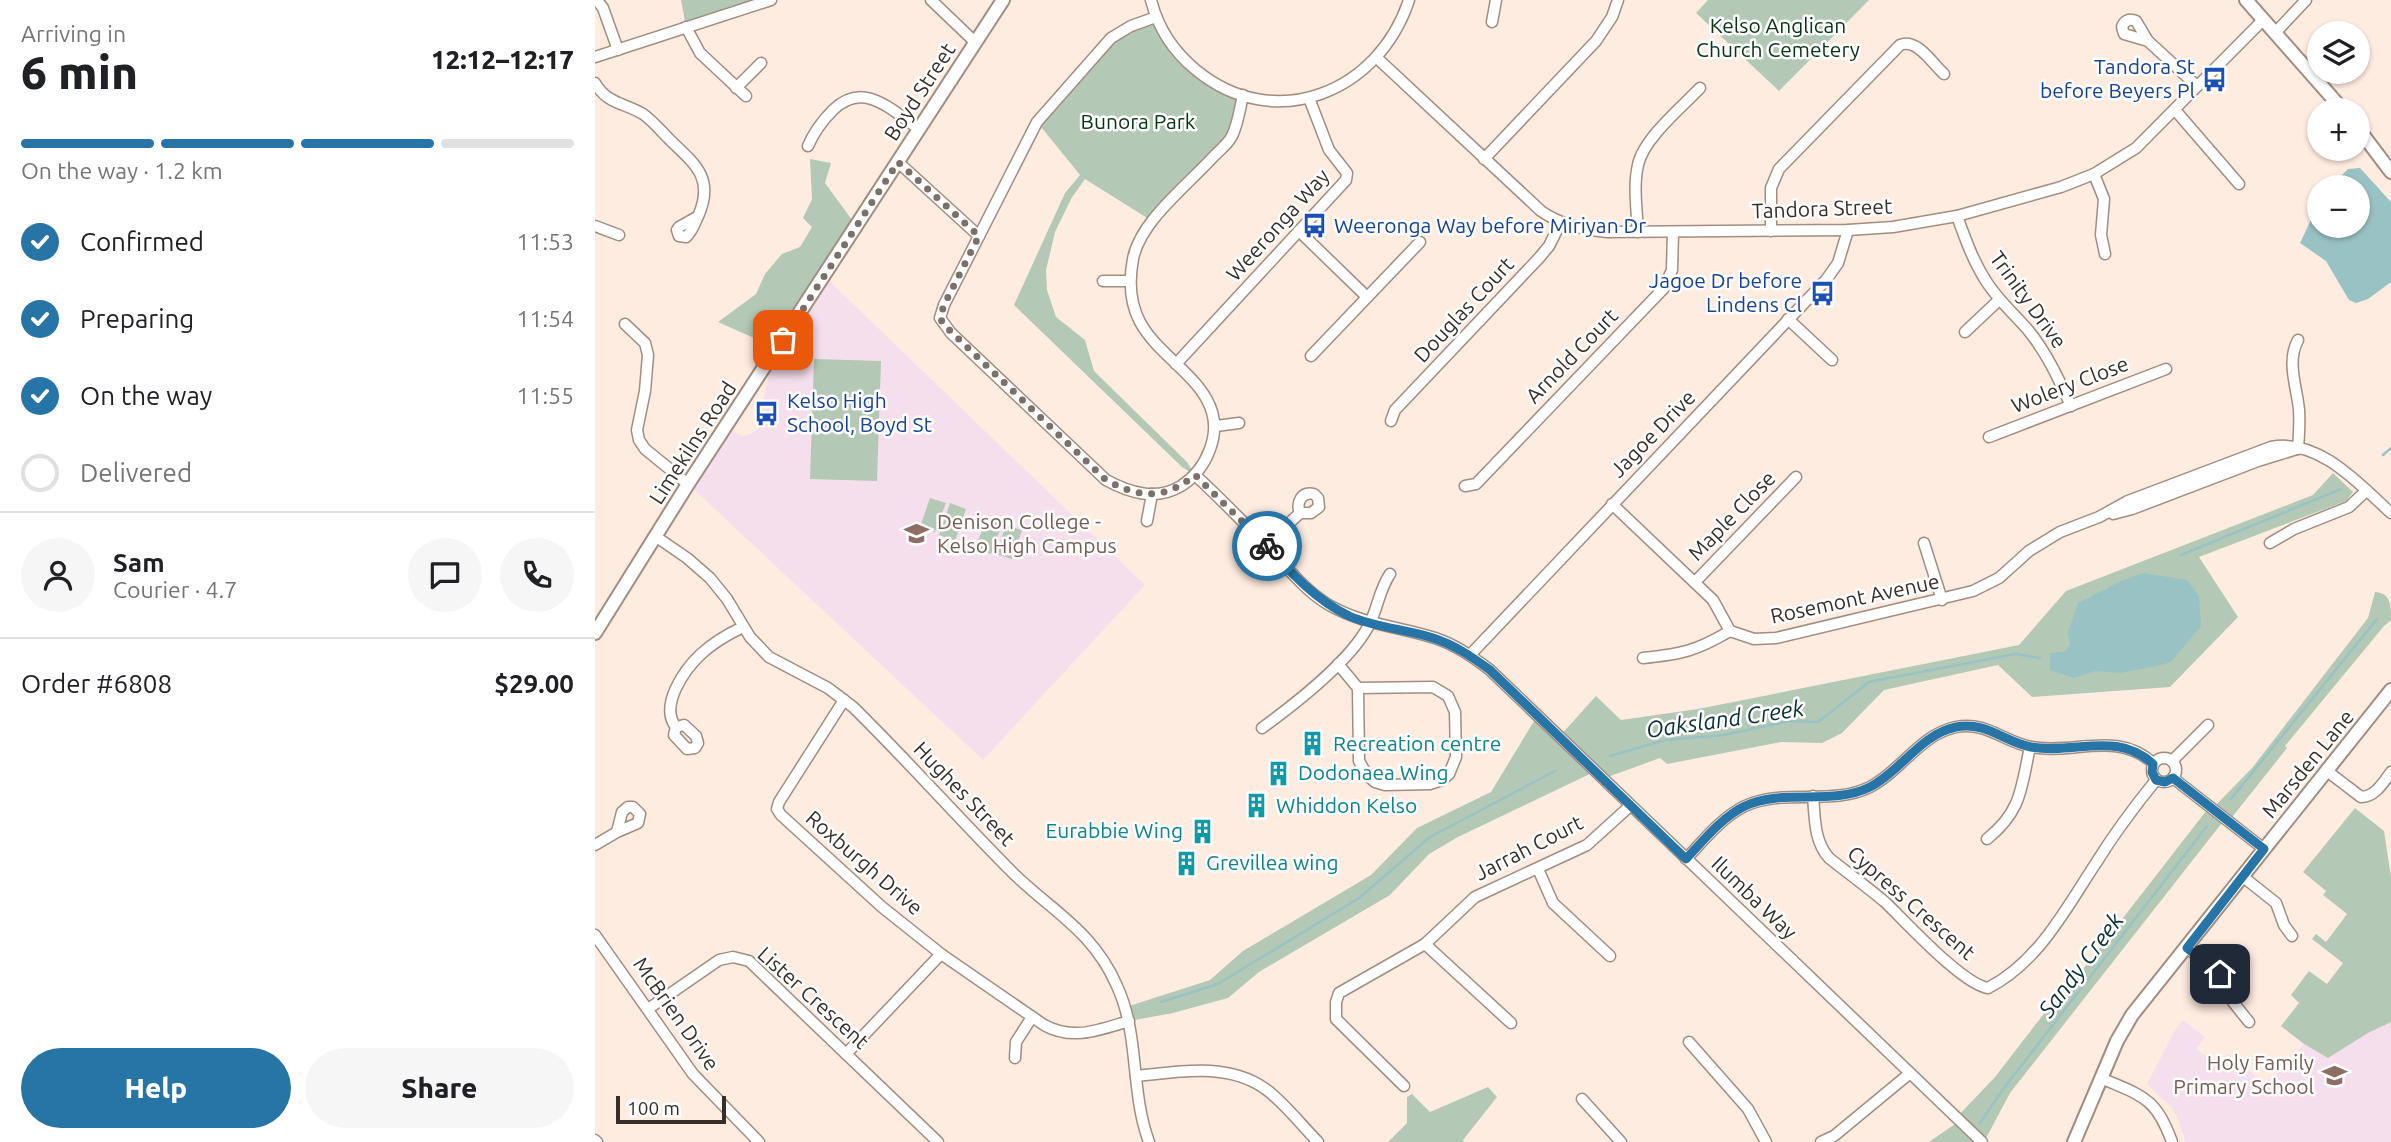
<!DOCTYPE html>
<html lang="en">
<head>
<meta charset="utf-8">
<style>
  body { margin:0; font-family:Ubuntu,sans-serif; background:#f6f6f6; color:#202124; height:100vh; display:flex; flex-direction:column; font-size:26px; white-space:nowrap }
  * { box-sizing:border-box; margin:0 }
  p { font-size:23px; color:#757577 }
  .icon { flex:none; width:38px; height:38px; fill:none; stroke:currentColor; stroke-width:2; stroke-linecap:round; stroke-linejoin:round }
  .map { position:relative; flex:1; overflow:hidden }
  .details { display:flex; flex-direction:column; background:#fff; width:595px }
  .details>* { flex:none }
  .controls { position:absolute; left:1712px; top:21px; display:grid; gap:14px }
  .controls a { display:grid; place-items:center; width:63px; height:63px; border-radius:50%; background:#fff; box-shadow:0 2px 5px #0004; font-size:35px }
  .scale { position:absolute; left:21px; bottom:18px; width:110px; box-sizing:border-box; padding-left:7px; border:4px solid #372e28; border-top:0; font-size:19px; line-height:24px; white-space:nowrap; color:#372e28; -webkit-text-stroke:5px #fefefe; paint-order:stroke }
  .pin { position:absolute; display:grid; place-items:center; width:60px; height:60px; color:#fff; margin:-30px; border-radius:14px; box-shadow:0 4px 10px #0006 }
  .courier { position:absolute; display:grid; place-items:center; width:70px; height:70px; margin:-35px; border:5px solid #2775a7; border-radius:50%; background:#fff; color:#222; box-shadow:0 2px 9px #0007 }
  .headline em { font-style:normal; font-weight:800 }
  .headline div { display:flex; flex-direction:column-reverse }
  .headline { display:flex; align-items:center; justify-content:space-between; height:119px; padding:0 21px }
  h1 { font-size:46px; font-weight:800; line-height:52px }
  .bar { display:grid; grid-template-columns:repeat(4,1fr); gap:10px 7px; align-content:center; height:84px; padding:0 21px }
  .bar i { height:9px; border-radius:5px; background:#e0e0e0 }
  .bar .active { background:#2775a7 }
  .bar p { grid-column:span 4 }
  .line { display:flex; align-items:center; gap:18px; padding:0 21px; border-top:2px solid #e0e0e0 }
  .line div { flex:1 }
  .round { display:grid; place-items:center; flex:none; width:74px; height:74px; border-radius:37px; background:#f6f6f6 }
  ol { padding:0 21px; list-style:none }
  li { display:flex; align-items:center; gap:21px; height:77px }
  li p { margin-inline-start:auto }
  li .icon { padding:7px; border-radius:50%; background:#2775a7; color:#fff; stroke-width:4 }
  li:last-child { color:#757577 }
  li i { width:38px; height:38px; border:4px solid #e0e0e0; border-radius:50% }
  .cta { display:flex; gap:14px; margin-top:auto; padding:14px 21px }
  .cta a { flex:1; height:80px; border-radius:42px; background:#2775a7; color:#fff; font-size:28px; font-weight:800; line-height:80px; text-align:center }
  .cta a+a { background:#f6f6f6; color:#202124 }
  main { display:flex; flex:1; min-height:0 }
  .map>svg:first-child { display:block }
  .education { fill:#f5dfec }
  .green { fill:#b4c8b6 }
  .water { fill:#99c2c4 }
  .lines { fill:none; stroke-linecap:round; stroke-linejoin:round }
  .stream { stroke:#99c2c4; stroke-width:2.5 }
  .minor-casing { stroke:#a28d80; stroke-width:13 }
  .major-casing { stroke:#a28d80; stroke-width:16 }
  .minor { stroke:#fff; stroke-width:10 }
  .major { stroke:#fff; stroke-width:12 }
  .done { stroke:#7d7069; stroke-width:7; stroke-dasharray:0 12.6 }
  .route { stroke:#2775a7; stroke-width:9 }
  .labels { text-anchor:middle; stroke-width:5; stroke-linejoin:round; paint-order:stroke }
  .park-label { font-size:21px; fill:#073414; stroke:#fefefe }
  .transit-label { font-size:21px; fill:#164399; stroke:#fefefe; text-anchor:end }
  .street-label { font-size:21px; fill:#372e28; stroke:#fefefe }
  .education-label { font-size:21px; fill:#785e54; stroke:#fefefe; text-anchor:start }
  .culture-label { font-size:21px; fill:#0d838f; stroke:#fefefe; text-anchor:start }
  .water-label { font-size:23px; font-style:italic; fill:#073133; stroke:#fefefe }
</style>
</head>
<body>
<main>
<section class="details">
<div class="headline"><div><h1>6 min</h1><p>Arriving in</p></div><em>12:12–12:17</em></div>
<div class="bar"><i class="active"></i><i class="active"></i><i class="active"></i><i></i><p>On the way · 1.2 km</p></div>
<ol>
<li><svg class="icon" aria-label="check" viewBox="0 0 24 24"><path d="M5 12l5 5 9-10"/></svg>Confirmed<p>11:53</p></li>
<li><svg class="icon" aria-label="check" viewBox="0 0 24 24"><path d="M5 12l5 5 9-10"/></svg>Preparing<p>11:54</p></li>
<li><svg class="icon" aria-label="check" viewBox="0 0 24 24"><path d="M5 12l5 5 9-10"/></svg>On the way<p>11:55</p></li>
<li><i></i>Delivered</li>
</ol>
<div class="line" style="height:126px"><a class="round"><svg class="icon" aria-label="person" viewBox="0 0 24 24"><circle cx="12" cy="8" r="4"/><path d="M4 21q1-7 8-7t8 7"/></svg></a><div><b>Sam</b><p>Courier · 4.7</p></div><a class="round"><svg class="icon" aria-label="chat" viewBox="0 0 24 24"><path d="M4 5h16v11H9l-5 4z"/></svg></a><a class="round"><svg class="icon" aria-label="phone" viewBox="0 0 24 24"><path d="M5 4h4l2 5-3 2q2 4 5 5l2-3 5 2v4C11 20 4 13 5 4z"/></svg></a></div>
<div class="line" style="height:91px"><div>Order #6808</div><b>$29.00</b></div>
<div class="cta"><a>Help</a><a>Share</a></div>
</section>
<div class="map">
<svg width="1796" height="1142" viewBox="0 0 1796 1142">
  <rect width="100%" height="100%" fill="#ffece1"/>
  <g class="education">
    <polygon points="229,276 550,585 388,760 93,484 130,428 148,436 156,434 163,429 177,358"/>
    <polygon points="1588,1020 1610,1037 1601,1049 1622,1065 1632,1054 1671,1084 1691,1065 1709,1044 1733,1058 1773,1033 1796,1022 1796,1142 1591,1142 1583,1119 1577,1108 1552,1084 1579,1032"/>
  </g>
  <g class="green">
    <polygon points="86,0 174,0 91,27"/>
    <polygon points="1113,0 1274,0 1184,91 1101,13"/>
    <polygon points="561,17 581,52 648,95 637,136 557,221 490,179 476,199 460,232 451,270 452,290 461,317 490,340 499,371 592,462 600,475 587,467 419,305 470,193 485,175 442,122 516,38"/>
    <polygon points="215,159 236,163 230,183 260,224 177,358 159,338 123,322 161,294 170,274 187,254 205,247 217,227 208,218 217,199"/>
    <polygon points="219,359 286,361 282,481 215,479"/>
    <polygon points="1738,473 1758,492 1751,501 1604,557 1643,617 1575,687 1437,697 1403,665 1289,690 1247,733 1227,743 1186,742 1072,764 1065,758 1007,779 999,772 863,837 834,854 795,895 664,972 633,998 578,1013 534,1021 531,1007 615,980 648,951 776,875 822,828 896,792 942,716 964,737 1001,696 1026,720 1103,709 1424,645 1471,591 1718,495"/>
    <polygon points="335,498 351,503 340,532 325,527"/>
    <polygon points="355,503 371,509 360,541 344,535"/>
    <polygon points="392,517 408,522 396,554 380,549"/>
    <polygon points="411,525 427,530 417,559 401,554"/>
    <path d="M1780,592C1796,593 1796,606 1796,620L1789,626L1690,746L1692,748L1634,821L1630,819L1415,1093L1389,1142H1334L1363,1122L1361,1118L1400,1077L1451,1011L1493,963L1615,806L1618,808L1657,768L1773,618Z"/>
    <polygon points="1760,808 1789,831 1796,877 1796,1022 1773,1033 1733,1058 1709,1044 1686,1026 1704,1003 1696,995 1714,971 1732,984 1748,963 1717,939 1721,934 1731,942 1752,914 1728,895 1731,891 1708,872"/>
    <polygon points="893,1087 902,1097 868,1140 869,1142 793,1142 812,1123 812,1097 817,1094 835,1112"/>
  </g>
  <g class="water">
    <polygon points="1765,168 1796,202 1796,282 1773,299 1761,303 1754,300 1731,261 1705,243 1724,203 1724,226 1762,226 1762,187 1735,187 1753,169"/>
    <polygon points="1549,573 1592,580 1604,596 1606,626 1576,662 1562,666 1525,673 1500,671 1479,678 1455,670 1455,653 1469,652 1475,645 1473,632 1483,603 1528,580"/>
  </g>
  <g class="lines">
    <g class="stream">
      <polyline points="1788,455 1796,448"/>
      <polyline points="1586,555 1746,489"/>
      <polyline points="1015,756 1070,740 1129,735 1194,721 1223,722 1274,682 1420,654 1445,658"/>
      <polyline points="1636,799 1782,619"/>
      <polyline points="566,1002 623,984 764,898 835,837 960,771"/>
      <polyline points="1385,1123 1409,1088 1612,826"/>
    </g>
    <defs>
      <g id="minor">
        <polyline points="2,0 8,8 23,50"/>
        <polyline points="336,0 380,42"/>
        <path d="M556,0C563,28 579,52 601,70C680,135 784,92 814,0"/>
        <path d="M561,17L536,26L516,38L442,122L349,305L345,318L356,333L511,480C535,493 561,501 586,486C600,477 610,463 615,449C637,390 568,365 545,322C535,303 534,280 538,259C545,221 594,184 619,156C625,150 633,144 637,136C643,124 645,108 648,95"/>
        <polyline points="897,22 901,0"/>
        <polyline points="91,27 105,53 151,96"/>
        <polyline points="1680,33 1711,0"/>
        <path d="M1553,41L1529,34L1527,27C1529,21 1534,18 1541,21L1553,41L1602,86"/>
        <polyline points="0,57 176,0"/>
        <path d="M782,58L946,211C966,225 989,230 1012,232L1253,230L1298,227L1362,216L1466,187L1499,174L1541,148L1668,20"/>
        <path d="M0,83C12,104 30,103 48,114C58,121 67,132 76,141C100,164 119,178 104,214C100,222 98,231 91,237L84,236L82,230L84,227L102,217"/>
        <polyline points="141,88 166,63"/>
        <polyline points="1580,110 1644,184"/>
        <path d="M213,146C219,132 227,121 238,110C269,80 296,110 324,129"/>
        <polyline points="889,159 1001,41 1017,17 1023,0"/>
        <polyline points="303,162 384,236"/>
        <polyline points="1499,174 1509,199 1506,235 1510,254"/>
        <path d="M1362,216C1370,238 1378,261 1391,281C1403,300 1419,314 1433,330C1452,353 1464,380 1476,406"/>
        <polyline points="0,226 24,235"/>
        <polyline points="704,231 772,297"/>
        <path d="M1176,231V188L1184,169L1305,45C1322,38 1337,63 1349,74"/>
        <path d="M1043,232C1042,211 1038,186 1043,165C1048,139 1087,107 1105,88"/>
        <polyline points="508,281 535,281"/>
        <polyline points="1193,319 1237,360"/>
        <polyline points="30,324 50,343 53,355 50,391 42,430 44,440 50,449 93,484"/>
        <polyline points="1370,332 1404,300"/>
        <path d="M1703,340C1691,362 1702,387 1704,410C1705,423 1704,436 1703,449"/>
        <polyline points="716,356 825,242"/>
        <polyline points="581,364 751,180 752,173 734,150 714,98"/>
        <polyline points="796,421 800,410 944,258 954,246 966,222"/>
        <polyline points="621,426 644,423"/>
        <polyline points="1394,437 1571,369"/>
        <path d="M600,475C625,498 648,522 672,546C691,566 710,591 734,605C769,625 803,626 840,638C861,645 878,657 895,670L1387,1142"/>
        <polyline points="870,486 881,484 1069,288 1077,270 1078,232"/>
        <path d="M1017,504L1118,600L1135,631L1159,639L1181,638L1378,591L1404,578L1434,551L1465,532L1504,517L1533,501L1676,447C1724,438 1764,484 1796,513"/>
        <polyline points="1518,514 1537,509 1663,461 1702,449"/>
        <polyline points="552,521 557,494"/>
        <path d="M60,536L92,558L115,578L132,599L155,637L174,657L233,688L258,707C313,761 364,819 418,873C458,912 498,931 522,986C545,1036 535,1091 554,1142"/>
        <polyline points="1329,543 1347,600"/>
        <polyline points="1675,543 1699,529 1754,507 1771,491"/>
        <path d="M671,545L705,513C701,503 706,491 719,494L723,498L724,507L716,513H705"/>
        <polyline points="1100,582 1201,477"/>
        <polyline points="875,655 1231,280 1243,263 1253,230"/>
        <path d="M1048,658C1087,654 1101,651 1135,631"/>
        <polyline points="743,664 763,688 764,761 772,775 780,782 790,785 835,784 847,780 854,774 861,757 860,712 853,696 838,687 763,688"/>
        <path d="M249,700L184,802L182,809L186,815L287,907L346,954L449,1025C478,1041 504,1030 534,1021"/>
        <path d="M81,727L89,725L101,736L103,743L100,748L92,749L79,735L81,727C64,706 89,670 106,654C118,643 133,634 148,627"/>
        <path d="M667,728C700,704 756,660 774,625C783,608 784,590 795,574"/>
        <circle cx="1569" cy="770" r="12"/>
        <polyline points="1577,761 1613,725"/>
        <path d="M1732,771L1766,797C1780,797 1788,783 1796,772"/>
        <polyline points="1578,778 1669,849"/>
        <path d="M1218,796C1220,819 1219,841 1234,858C1253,873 1272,887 1290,902C1311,922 1367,984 1393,988C1444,962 1471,908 1501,863C1519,834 1539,807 1561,780"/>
        <path d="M1392,839C1427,811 1426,788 1435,747"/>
        <polyline points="0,845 22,832 43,823 45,814 38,807 33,807 27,812 22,832"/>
        <path d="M1091,859C1108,841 1127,817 1150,806C1188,788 1237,806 1275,787C1306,771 1326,734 1361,727C1391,721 1409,742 1436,747C1479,755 1522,730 1558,763"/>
        <polyline points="943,869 958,903 1015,956"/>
        <polyline points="1647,876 1681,903 1689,925 1697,936"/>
        <polyline points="0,935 98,1074 164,1142"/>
        <polyline points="830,944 916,1023"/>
        <polyline points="1592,948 1625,974 1638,1002 1654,1022"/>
        <polyline points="53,1009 124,960 138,957 154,961 343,1142"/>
        <polyline points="1094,1042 1153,1109 1171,1142"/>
        <polyline points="251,1054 346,954"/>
        <polyline points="420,1058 421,1042 437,1017"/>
        <path d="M541,1076C583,1072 631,1062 669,1088C686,1099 708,1127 723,1142"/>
        <path d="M1506,1078C1547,1096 1561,1097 1577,1142"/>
        <polyline points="809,1086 741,1019 741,1002 744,993 830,944 880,897 992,845 1035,806"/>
        <polyline points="987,1099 1026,1142"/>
        <polyline points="0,1140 2,1142"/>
        <polyline points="1226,1142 1239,1136 1314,1074"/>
      </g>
      <g id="major">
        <polyline points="1651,0 1748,110"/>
        <polyline points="1762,127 1796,172"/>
        <polyline points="0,633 93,484 408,0"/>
        <polyline points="1479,1142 1522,1041 1537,1015 1796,690"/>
      </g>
    </defs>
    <use href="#minor" class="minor-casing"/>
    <use href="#major" class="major-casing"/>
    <use href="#minor" class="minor"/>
    <use href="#major" class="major"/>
  </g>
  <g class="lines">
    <path class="done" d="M188,340L303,162L384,236L349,305L345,318L349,325L511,480C544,498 570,500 600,475L672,546"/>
    <path class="route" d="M672,546C696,573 721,600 754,616C781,628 811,629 838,638C860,645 877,657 895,670L1091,859C1108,841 1127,817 1150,806C1188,788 1237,806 1275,787C1306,771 1326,734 1361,727C1391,721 1409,742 1436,747C1479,755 1522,730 1558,764L1557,772L1561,780L1570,782L1578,778L1669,849L1592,948L1625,974"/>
  </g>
  <defs>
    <symbol id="bus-bare" viewBox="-9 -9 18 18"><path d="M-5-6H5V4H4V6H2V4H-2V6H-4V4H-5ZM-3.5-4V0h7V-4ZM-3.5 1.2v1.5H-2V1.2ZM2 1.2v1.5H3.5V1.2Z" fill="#1a4fb4" stroke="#fefefe" stroke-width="2.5" paint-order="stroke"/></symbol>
    <symbol id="school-bare" viewBox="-9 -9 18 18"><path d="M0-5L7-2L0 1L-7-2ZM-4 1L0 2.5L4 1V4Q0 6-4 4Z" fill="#8d6e63" stroke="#fefefe" stroke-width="2.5" paint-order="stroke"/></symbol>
    <symbol id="building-bare" viewBox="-9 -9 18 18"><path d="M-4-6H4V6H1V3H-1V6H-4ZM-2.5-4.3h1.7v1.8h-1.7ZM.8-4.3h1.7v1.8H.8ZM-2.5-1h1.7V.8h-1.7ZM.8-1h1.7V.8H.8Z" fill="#0f9aa8" stroke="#fefefe" stroke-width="2.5" paint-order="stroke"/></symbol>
  </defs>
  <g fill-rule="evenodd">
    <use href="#bus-bare" x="1602" y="62" width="35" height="35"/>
    <use href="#bus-bare" x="702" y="208" width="35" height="35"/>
    <use href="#bus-bare" x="1210" y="276" width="35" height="35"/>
    <use href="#bus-bare" x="154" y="396" width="35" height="35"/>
    <use href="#school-bare" x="304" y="516" width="35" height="35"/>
    <use href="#building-bare" x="700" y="726" width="35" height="35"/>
    <use href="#building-bare" x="666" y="756" width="35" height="35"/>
    <use href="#building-bare" x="644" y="788" width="35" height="35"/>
    <use href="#building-bare" x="590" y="814" width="35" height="35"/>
    <use href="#building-bare" x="574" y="846" width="35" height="35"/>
    <use href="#school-bare" x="1722" y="1058" width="35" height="35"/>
  </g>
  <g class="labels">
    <g class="park-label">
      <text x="1183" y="33">Kelso Anglican<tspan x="1183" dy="24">Church Cemetery</tspan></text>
      <text x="543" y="129">Bunora Park</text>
    </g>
    <g class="transit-label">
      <text x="1600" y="74">Tandora St<tspan x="1600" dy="24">before Beyers Pl</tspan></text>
      <text x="739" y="233" text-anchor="start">Weeronga Way before Miriyan Dr</text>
      <text x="1207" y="288">Jagoe Dr before<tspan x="1207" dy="24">Lindens Cl</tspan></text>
      <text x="192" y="408" text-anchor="start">Kelso High<tspan x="192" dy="24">School, Boyd St</tspan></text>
    </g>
    <g class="street-label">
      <text transform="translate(325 92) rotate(-57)" y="7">Boyd Street</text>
      <text transform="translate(1227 209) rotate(-2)" y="7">Tandora Street</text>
      <text transform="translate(683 225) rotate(-48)" y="7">Weeronga Way</text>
      <text transform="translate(1433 300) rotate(54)" y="7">Trinity Drive</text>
      <text transform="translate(869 310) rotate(-47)" y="7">Douglas Court</text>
      <text transform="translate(977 356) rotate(-46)" y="7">Arnold Court</text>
      <text transform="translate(1475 385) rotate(-21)" y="7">Wolery Close</text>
      <text transform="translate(1058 434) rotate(-46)" y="7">Jagoe Drive</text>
      <text transform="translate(98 443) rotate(-57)" y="7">Limekilns Road</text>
      <text transform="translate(1137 516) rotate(-46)" y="7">Maple Close</text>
      <text transform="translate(1260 599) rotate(-12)" y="7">Rosemont Avenue</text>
      <text transform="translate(1713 764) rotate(-51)" y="7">Marsden Lane</text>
      <text transform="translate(369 794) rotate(46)" y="7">Hughes Street</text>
      <text transform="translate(934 848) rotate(-27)" y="7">Jarrah Court</text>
      <text transform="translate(269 863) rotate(41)" y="7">Roxburgh Drive</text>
      <text transform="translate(1159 898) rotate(44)" y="7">Ilumba Way</text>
      <text transform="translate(1316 903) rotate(41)" y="7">Cypress Crescent</text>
      <text transform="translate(218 998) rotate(42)" y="7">Lister Crescent</text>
      <text transform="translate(81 1014) rotate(55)" y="7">McBrien Drive</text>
    </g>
    <g class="education-label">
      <text x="342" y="529">Denison College -<tspan x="342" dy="24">Kelso High Campus</tspan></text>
      <text x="1719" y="1070" text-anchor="end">Holy Family<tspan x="1719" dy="24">Primary School</tspan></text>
    </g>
    <g class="culture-label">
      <text x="738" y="751">Recreation centre</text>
      <text x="703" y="780">Dodonaea Wing</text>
      <text x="681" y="813">Whiddon Kelso</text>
      <text x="588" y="838" text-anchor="end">Eurabbie Wing</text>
      <text x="611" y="870">Grevillea wing</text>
    </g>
    <g class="water-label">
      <text transform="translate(1130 719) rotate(-8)" y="8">Oaksland Creek</text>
      <text transform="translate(1486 965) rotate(-53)" y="8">Sandy Creek</text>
    </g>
  </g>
</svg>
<div class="controls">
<a><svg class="icon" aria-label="layers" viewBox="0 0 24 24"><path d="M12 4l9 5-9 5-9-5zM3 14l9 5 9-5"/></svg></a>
<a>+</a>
<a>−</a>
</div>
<div class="scale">100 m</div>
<div class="pin" style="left:188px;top:340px;background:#ea580c"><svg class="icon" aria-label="bag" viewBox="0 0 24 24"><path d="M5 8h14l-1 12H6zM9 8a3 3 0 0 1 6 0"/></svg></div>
<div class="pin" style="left:1625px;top:974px;background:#1f2937"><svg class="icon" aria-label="home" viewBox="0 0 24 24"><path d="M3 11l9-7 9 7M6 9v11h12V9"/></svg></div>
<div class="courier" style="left:672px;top:546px"><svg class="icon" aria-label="bike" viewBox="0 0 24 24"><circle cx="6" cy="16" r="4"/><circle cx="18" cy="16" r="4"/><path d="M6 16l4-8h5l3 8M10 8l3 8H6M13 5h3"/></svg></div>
</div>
</main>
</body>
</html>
